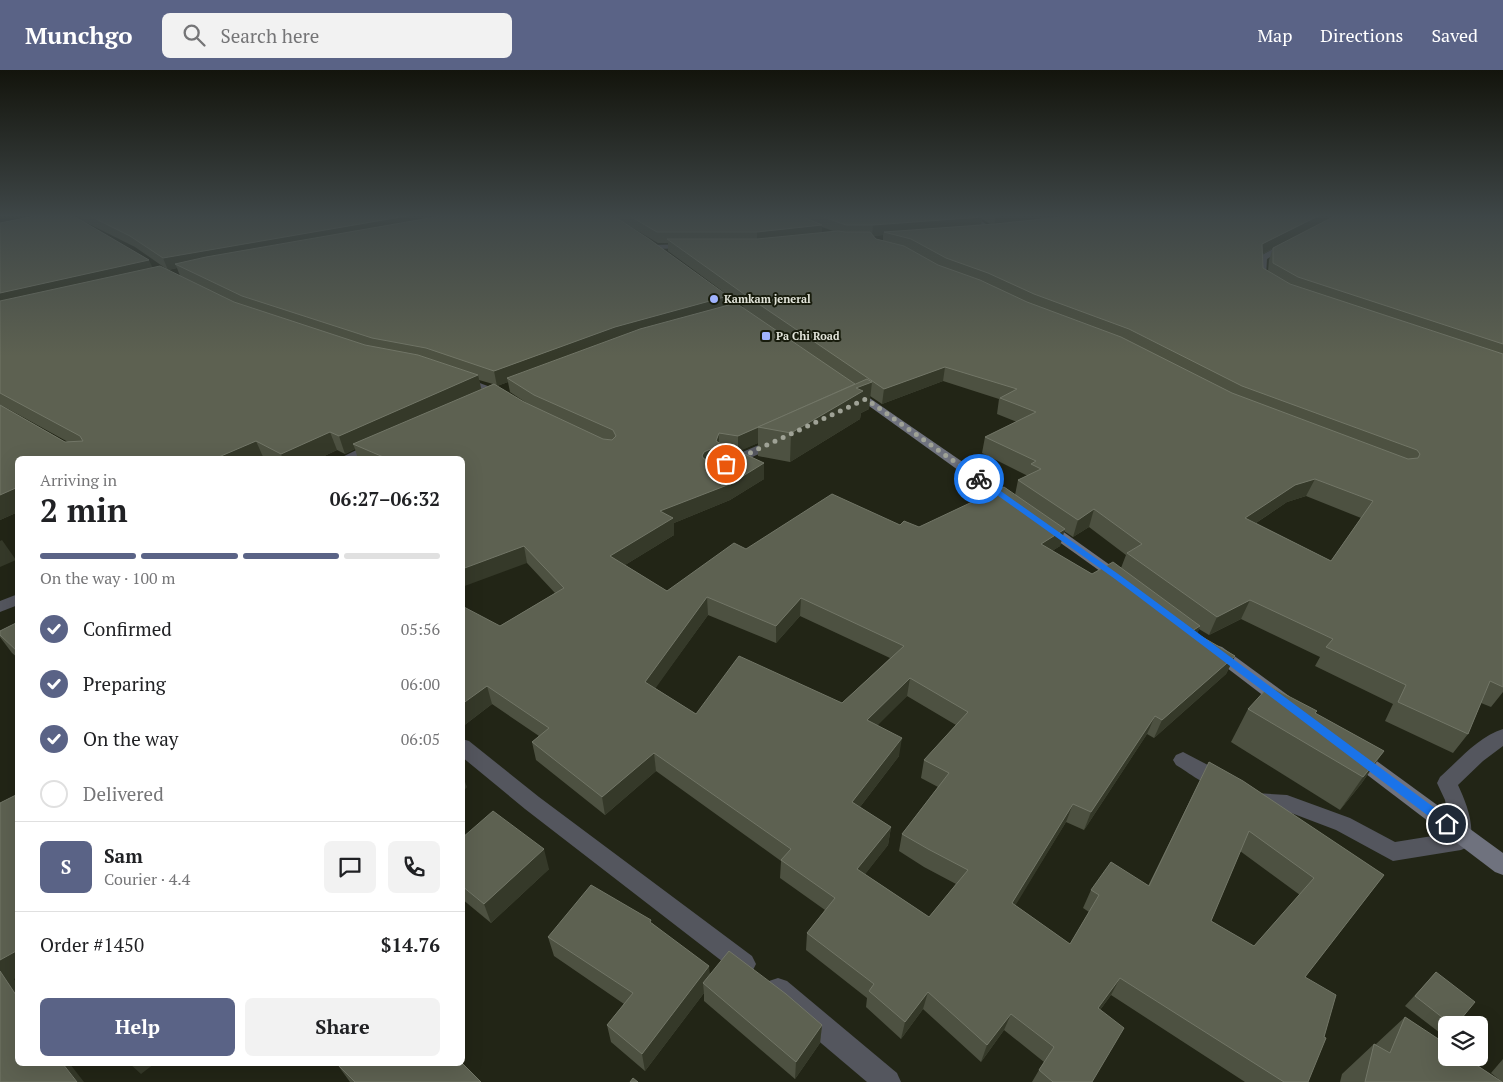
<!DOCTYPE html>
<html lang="en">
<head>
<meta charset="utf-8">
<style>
  body { margin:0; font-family:"PT Serif",serif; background:#f2f2f2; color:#202124; height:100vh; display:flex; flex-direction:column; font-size:19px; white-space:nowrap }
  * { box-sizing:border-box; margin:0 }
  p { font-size:16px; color:#757577 }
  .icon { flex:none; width:28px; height:28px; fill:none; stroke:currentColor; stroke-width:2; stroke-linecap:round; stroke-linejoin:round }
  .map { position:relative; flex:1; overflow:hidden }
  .side { position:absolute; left:15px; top:386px; width:450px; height:610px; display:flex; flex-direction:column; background:#fff; border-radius:8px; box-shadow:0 5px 20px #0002 }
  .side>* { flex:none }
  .fabs { position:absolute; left:1438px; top:946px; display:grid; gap:10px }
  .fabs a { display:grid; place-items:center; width:50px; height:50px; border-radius:8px; background:#fff; box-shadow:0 5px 20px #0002; font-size:25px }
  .pin { position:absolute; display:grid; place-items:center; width:42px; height:42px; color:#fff; margin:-21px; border:2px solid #fff; border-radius:50%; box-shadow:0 1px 5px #0007 }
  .courier { position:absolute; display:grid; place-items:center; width:50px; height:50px; margin:-25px; border:4px solid #1a73e8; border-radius:50%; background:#fff; color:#222; box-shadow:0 1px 6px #0007 }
  .summary em { font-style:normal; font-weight:800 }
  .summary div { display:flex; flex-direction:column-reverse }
  .summary { display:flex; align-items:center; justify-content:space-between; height:85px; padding:0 25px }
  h1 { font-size:32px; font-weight:800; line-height:38px }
  .bar { display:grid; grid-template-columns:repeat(4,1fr); gap:8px 5px; align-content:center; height:60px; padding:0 25px }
  .bar i { height:6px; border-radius:4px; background:#e0e0e0 }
  .bar .on { background:#5a6386 }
  .bar p { grid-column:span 4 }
  .line { display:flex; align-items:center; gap:12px; padding:0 25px; border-top:1px solid #e0e0e0 }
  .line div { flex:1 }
  .round { display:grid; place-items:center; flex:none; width:52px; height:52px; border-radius:8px; background:#f2f2f2 }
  ol { padding:0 25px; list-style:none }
  li { display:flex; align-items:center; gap:15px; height:55px }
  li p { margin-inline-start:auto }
  li .icon { padding:5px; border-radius:50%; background:#5a6386; color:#fff; stroke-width:4 }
  li:last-child { color:#757577 }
  li i { width:28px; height:28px; border:2px solid #e0e0e0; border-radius:50% }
  .action { display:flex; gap:10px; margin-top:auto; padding:10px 25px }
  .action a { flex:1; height:58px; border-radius:8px; background:#5a6386; color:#fff; font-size:20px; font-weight:800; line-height:58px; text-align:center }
  .action a+a { background:#f2f2f2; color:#202124 }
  header { display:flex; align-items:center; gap:30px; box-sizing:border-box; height:70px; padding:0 25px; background:#5a6386; color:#fff }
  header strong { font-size:24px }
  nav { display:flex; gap:28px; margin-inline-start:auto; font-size:18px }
  .search { width:350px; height:45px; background:#f2f2f2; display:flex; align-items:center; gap:12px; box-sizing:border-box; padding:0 18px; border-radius:8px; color:#757577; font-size:19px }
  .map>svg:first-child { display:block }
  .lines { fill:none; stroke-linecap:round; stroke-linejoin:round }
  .street { fill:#54565e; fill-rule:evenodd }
  .secondary { fill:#6f727e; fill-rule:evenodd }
  .wall { fill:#4d5141; fill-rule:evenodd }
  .shaded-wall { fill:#353929 }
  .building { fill:#5d6151; stroke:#727667; fill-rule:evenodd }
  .route { fill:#1a73e8 }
  .done { stroke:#9fa296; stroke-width:5; stroke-dasharray:0 9 }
  .poi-dot { fill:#a0b3fd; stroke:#181c0d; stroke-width:2 }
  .labels { text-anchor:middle; stroke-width:4; stroke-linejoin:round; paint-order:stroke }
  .far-poi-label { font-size:11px; font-weight:bold; fill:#e3e5db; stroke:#181c0d; text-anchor:start }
</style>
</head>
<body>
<header>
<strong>Munchgo</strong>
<div class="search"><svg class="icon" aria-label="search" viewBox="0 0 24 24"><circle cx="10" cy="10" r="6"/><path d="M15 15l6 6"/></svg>Search here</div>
<nav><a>Map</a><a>Directions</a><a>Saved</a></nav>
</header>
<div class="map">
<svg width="1503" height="1012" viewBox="0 0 1503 1012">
  <rect width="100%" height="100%" fill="#222516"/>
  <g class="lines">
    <g class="street">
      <polygon points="966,145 973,145 996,161 993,163 981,163 981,161 986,160"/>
      <polygon points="1286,172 1293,174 1267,189 1266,206 1271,210 1270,212 1264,212 1259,209 1260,186"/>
      <polygon points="689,174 692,174 692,178 654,179 650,177 654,175"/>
      <polygon points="461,306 509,324 510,326 505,329 501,328 457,311 456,309 457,307"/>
      <polygon points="775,368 781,372 779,375 732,396 724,396 722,393 724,390"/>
      <polygon points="375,371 381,375 379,378 355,389 338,389"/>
      <polygon points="18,524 18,535 0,542 0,531"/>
      <path d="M1503,659V676L1483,691L1458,715C1466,732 1477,759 1468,777L1461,780L1393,791L1336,760L1286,741L1256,739L1249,737L1246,731L1249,725L1256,723L1287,725L1350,748L1395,772L1451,763L1445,730L1437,713L1440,707C1458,691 1479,666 1503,659Z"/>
      <polygon points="462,669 469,671 539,727 752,886 756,894 752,902 744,906 736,902 525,739 462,687"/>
      <path d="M1183,682L1227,705L1230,711L1227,717C1211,722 1190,703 1176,695L1173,690L1176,685Z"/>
      <polygon points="778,908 787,911 897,1003 901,1012 867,1012 769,929 766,920 769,911"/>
    </g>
    <g class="secondary">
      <polygon points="855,318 1018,430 1020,433 1018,436 1008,436 851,323 850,321 851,319"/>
      <polygon points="1046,452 1051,453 1124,505 1127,508 1124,511 1114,511 1041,459 1039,456 1041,453"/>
      <polygon points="1216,575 1222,577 1289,626 1292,631 1289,636 1283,638 1277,636 1210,585 1208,581 1210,577"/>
      <polygon points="1356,678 1363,681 1503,783 1503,805 1495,802 1349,691 1346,686 1349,681"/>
    </g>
  </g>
  <g class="wall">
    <path d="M79,145H1337L1263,184V198L1268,201L1269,190L1273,178L1503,145V622L1491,637L1481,633L1468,664L1453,683L1385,651L1393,634L1315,596L1320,587L1241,549L1209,565L1199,559L1197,564L1235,586L1226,604L1154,668L1147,664L1084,760L1066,752L1015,835L1070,874L1089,842L1083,838L1091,820L1148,816L1209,692L1384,805L1305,907L1308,1012H1245L1111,925L1100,940L1092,1012H1032L1039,1000L1044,992L1004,960L981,992L923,939L901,969L866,937L867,928L806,880L807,863L825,840L780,808L781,791L656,701L605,745L536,690L532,672L539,666L492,634L462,657L500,556L555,523L527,493L462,389H358L355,379L345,384L337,380L318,389H18V442L0,450V153L180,206L177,198L168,200L135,177L81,150ZM982,149L987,152L990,154L981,155ZM626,154L658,173H668V181L744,237L728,235ZM822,157L825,158L833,161L822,162ZM883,165V171L876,169L873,166ZM479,310L493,314L481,319ZM943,311L999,329L997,344L1017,352L985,367L982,383L1028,406L1018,410L1015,425L919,457L900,455L746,479L667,521L625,495L674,465V453L730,430L764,409V393L738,381L758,373V386L790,392L860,349L861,343L869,339L870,326L882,334ZM508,312L510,322L528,334L497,316ZM1,335L68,372H65ZM721,378L735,381L721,387ZM1306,426L1361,448L1331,491L1256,453L1287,432ZM1089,457L1126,485L1121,498L1092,504L1052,481L1060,476L1064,461L1073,467ZM708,545L776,573L800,546L890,588L842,633L696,644L655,618ZM907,626L956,655L924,690L921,708L938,717L902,764L899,781L924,797L956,814L929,847L865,804L888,775L891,757L860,737L899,686L877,655ZM1240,781L1300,825L1254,876L1211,851Z"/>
    <polygon points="18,552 18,588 12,583 0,567 0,561"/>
    <polygon points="1248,639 1315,643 1384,681 1361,714 1340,740 1231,672"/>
    <polygon points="462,768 549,799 491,853 462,829"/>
    <polygon points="652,853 710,904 822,955 820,973 795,1009 704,931 704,923 645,1001 611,972 607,955 624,934 554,886 548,867"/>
    <polygon points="1436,902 1456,955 1446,955 1446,964 1444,966 1405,936"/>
    <polygon points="1405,947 1502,1012 1340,1012 1342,1004 1374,974 1376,974"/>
    <polygon points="1503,989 1503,1012 1502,1012 1491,1003"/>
    <polygon points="337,994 481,1012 350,1012"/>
  </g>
  <g class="shaded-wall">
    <polygon points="412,145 475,145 175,194 177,198 168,200 163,188"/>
    <polygon points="1010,145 1106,145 994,157 996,146"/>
    <polygon points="1320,145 1337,145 1258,186 1262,174"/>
    <polygon points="982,147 981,158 884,162 883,165 872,166 873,155"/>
    <polygon points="822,155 822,166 757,173 757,162"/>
    <polygon points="149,190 155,203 0,239 0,223"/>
    <polygon points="728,226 728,239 507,308 508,312 497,316 494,301 615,257"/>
    <polygon points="945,297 943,311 882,334 884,319"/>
    <polygon points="478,305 482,322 353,374 355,379 345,384 339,366"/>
    <polygon points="872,312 869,339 861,343 860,349 790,392 791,363 856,318"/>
    <polygon points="758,358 758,373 738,382 738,366"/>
    <polygon points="330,362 337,380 318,389 283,389 281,384"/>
    <polygon points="719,363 719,375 721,374 722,389 704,397 702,386 704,382 716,371"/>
    <polygon points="256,371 264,389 214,389"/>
    <polygon points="764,393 764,409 730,430 674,453 674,465 612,503 610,486 660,441"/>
    <polygon points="1315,409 1306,426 1287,432 1238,465 1245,448 1295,415"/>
    <polygon points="18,417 18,442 0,450 0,425"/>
    <polygon points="1094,439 1089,457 1073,467 1078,450"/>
    <polygon points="1065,459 1060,476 1036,491 1041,474"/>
    <polygon points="2,470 16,490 0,497 0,471"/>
    <polygon points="524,476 527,493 462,517 462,499"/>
    <polygon points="707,527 708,545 647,630 645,612"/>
    <polygon points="801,528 800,546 776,573 776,556"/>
    <polygon points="1250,530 1241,549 1209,565 1217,547"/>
    <polygon points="1200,556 1193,574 1192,561"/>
    <polygon points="1235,586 1226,604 1154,668 1162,650"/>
    <polygon points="910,608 907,626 865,668 867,650"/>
    <polygon points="487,616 492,634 462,657 462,634"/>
    <polygon points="1155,646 1147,664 1084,760 1091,742"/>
    <polygon points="902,668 899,686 850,750 852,732"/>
    <polygon points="1384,681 1361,714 1340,740 1363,707"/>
    <polygon points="654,683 656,701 605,745 602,727"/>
    <polygon points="462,704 467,717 462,723"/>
    <polygon points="1073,734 1066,752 1006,851 1012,833"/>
    <polygon points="891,757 888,775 855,817 857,799"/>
    <polygon points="544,779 549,799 491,853 484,834"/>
    <polygon points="18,880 18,907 14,909 18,915 18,928 0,901 0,890"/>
    <polygon points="709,896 711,914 703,913 704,923 645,1001 642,984"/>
    <polygon points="462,898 465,904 462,907"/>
    <polygon points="1120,908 1111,925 1089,955 1098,938"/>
    <polygon points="928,922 923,939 901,969 905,952"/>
    <polygon points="1011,944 1004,960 981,992 987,975"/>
    <polygon points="822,955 820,973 795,1009 796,992"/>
    <polygon points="63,994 70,994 84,1012 77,1012"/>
    <polygon points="130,994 154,994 141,1004"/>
  </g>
  <g class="building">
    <polygon points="40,145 72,145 149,190 0,223 0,153"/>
    <polygon points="88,145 412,145 163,188 130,166"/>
    <polygon points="447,145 612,145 649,169 728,226 615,257 494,301 426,278 372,268 242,226 175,194 206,187"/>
    <polygon points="628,145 798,145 822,155 757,162 657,162"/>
    <polygon points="818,145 980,145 982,147 873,155 846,155"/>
    <polygon points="994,145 1010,145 996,146"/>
    <path d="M1081,145H1320L1262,174L1263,198L1290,214L1503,284V617L1490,611L1468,664L1398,632L1406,615L1326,577L1333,569L1250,530L1217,547L1127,483L1142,474L1094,439L1078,450L1018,410L1041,399L1031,394L1036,391L985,367L1036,342L1000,328L1017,319L945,297L884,319L744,224L667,169H757L838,161L845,162H870L876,169L904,176L938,195L980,210L1027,232L1121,267L1232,323L1408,389L1418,388L1420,384L1417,380L1242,316L1129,259L1034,224L988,203L946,188L911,169L884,162L995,154ZM1315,409L1373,431L1331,491L1245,448L1295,415Z"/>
    <polygon points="1337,145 1503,145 1503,274 1298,207 1273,193 1273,178"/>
    <polygon points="160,196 234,232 365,275 418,285 478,305 339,366 330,362 281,384 256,371 214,389 18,389 18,417 0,425 0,335 65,372 83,371 80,366 0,323 0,231"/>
    <path d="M736,233L855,314L738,366L719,363L716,371L721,374L704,382L702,386L704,389L714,390L736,380L764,393L730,414L660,441L673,448L610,486L667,521L734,473L746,479L832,424L900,455L904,451L919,457L1004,417L1065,459L1041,474L1092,504L1113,492L1200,556L1192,561L1235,586L1162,650L1155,646L1091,742L1073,734L1012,833L1070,874L1099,825L1091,820L1111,792L1149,816L1209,692L1243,711L1384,805L1305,907L1336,925L1324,967L1326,968L1308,1012H1284L1120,908L1098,938L1124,958L1092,1012H1053L1039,1000L1054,977L1011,944L987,975L928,922L905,952L869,921L874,914L807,863L835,828L781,790L791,779L654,683L602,727L532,672L549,658L487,616L462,634V536L500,556L564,518L524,476L462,499V389H388L353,374L494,314L524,332L603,369L612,370L616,366L613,360L534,325L507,308L640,259ZM707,527L776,556L801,528L904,576L842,633L739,586L696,644L645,612ZM910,608L968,642L924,690L949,703L902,764L928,779L968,800L929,847L857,799L891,757L852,732L902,668L867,650ZM1249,761L1314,808L1254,876L1211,851Z"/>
    <polygon points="867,309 872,312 856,318 863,321 791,363 758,357"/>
    <polygon points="18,552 18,582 0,565 0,561"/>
    <polygon points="1269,616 1317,641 1315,643 1384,681 1363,707 1248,639"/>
    <polygon points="18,724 18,880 0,890 0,733"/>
    <polygon points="493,741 544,779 484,834 462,816 462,768"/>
    <polygon points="591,815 651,850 650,852 709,896 642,984 607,955 633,923 548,867"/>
    <polygon points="729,881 786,924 822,955 796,992 703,913"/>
    <polygon points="0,901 18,928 18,994 63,994 77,1012 0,1012"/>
    <polygon points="1436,902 1475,932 1456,955 1452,955 1415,926"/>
    <polygon points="1405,947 1446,974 1446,988 1466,988 1502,1012 1365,1012 1374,974 1390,983"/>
    <polygon points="462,993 481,1012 355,1012 337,994 462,994"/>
    <polygon points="633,1008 638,1012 630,1012"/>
  </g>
  <linearGradient id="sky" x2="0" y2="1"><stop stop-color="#13140c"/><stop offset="0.51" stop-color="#3e4647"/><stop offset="1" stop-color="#3e4647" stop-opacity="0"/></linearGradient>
  <rect width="1503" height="286" fill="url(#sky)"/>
  <polygon class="route" points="976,407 981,407 1121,506 1451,750 1452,754 1451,757 1443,757 1115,509 976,410"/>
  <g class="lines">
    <polyline class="done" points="726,394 866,329 979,409"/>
  </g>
  <g class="poi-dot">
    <circle cx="714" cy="229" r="5"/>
    <rect x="761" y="261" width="10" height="10" rx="2.5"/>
  </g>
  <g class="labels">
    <g class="far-poi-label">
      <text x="724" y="233">Kamkam jeneral</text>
      <text x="776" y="270">Pa Chi Road</text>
    </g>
  </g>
</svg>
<div class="fabs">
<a><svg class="icon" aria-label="layers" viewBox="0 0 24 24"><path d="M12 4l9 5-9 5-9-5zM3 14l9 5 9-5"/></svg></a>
</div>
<div class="pin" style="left:726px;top:394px;background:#ea580c"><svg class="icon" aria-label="bag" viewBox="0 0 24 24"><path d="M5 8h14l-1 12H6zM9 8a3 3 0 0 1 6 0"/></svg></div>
<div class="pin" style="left:1447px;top:754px;background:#1f2937"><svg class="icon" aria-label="home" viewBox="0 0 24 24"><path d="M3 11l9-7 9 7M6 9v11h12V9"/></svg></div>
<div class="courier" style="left:979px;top:409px"><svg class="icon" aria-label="bike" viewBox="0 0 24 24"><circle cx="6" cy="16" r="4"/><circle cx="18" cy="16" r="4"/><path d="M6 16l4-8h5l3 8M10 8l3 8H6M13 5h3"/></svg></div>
<section class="side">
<div class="summary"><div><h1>2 min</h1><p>Arriving in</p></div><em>06:27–06:32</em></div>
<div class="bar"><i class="on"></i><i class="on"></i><i class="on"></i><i></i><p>On the way · 100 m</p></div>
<ol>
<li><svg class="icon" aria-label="check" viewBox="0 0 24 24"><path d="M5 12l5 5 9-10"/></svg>Confirmed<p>05:56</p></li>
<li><svg class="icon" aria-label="check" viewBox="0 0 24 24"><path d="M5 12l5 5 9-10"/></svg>Preparing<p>06:00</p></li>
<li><svg class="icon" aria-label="check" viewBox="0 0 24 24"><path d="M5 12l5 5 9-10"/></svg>On the way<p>06:05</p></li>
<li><i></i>Delivered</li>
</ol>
<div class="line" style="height:90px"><b class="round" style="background:#5a6386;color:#fff">S</b><div><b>Sam</b><p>Courier · 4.4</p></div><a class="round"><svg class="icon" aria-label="chat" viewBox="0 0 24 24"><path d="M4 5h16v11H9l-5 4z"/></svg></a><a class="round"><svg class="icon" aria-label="phone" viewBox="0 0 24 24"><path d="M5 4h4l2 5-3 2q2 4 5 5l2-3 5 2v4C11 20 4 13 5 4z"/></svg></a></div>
<div class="line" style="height:65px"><div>Order #1450</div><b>$14.76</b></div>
<div class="action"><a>Help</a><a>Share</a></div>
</section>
</div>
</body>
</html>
